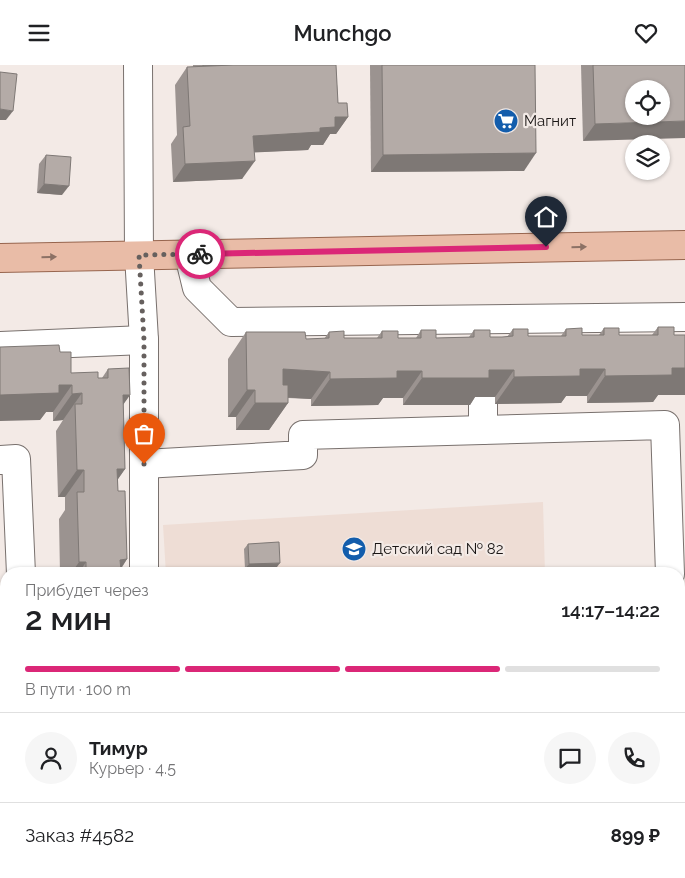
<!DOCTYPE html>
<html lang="ru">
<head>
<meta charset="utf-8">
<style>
  body { margin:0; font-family:Raleway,sans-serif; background:#f6f6f6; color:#202124; height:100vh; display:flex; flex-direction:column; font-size:19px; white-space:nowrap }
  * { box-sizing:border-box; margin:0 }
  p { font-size:16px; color:#757577 }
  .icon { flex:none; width:28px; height:28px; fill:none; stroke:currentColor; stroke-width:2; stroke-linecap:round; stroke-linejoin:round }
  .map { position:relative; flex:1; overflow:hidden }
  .panel { position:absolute; left:0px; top:502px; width:685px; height:311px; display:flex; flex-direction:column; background:#fff; border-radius:20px 20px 0 0; box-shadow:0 1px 4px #0004 }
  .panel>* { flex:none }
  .buttons { position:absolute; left:625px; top:15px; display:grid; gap:10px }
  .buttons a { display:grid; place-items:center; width:45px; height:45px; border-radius:50%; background:#fff; box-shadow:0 1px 4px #0004; font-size:25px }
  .pin { position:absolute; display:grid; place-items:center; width:42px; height:42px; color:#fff; margin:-51px -21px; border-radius:50% 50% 50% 0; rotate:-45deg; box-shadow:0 0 5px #0007 }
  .pin .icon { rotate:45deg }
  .courier { position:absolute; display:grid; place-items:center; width:50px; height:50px; margin:-25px; border:4px solid #db2777; border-radius:50%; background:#fff; color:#222; box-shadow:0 1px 6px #0007 }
  .summary em { font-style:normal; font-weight:600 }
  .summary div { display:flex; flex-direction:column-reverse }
  .summary { display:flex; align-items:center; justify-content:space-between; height:85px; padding:0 25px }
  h1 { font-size:32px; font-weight:600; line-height:38px }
  .bar { display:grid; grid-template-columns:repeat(4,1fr); gap:8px 5px; align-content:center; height:60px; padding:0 25px }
  .bar i { height:6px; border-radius:4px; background:#e0e0e0 }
  .bar .on { background:#db2777 }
  .bar p { grid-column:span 4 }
  .line { display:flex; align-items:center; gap:12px; padding:0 25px; border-top:1px solid #e0e0e0 }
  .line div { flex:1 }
  .round { display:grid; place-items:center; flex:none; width:52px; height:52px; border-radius:26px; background:#f6f6f6 }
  header { display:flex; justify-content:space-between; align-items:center; height:65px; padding:0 25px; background:#fff; font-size:22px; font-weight:600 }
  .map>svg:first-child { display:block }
  .built { fill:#eeddd5 }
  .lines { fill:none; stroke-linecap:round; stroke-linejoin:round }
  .minor-casing { stroke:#79716e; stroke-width:30 }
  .major-casing { stroke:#97654e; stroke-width:30 }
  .minor { stroke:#fff; stroke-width:28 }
  .major { stroke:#e9bca7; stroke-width:28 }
  .wall { fill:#9b9390 }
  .shaded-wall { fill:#7e7875 }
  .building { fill:#b4aba7; stroke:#7e7875; fill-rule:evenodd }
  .oneway { fill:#8c7165 }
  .done { stroke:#66605e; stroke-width:5; stroke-dasharray:0 9 }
  .route { stroke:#db2777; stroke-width:6 }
  .labels { text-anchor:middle; stroke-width:4.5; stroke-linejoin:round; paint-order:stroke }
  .poi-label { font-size:15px; fill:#1a1615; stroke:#f3eae6; text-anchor:start }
</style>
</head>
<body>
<header><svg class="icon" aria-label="menu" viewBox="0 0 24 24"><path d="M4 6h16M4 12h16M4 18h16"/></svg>Munchgo<svg class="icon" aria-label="heart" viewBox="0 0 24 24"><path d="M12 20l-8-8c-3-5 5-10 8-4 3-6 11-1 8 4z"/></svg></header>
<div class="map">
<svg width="685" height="813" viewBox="0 0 685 813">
  <rect width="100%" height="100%" fill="#f3eae6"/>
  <polygon class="built" points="543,437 545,509 166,509 163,460"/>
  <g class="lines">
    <defs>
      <g id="minor">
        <polyline points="138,0 139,190 144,275 144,509"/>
        <polyline points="189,190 197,223 231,257 685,252"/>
        <polyline points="0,281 144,275"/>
        <polyline points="483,365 483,332"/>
        <polyline points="0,395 16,394 21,509"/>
        <polyline points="144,399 303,390 303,370 665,360 670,509"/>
        <polyline points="0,619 6,618"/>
        <polyline points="679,634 685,634"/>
        <polyline points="679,770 680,813"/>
        <polyline points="31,808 31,813"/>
      </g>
      <polyline id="major" points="0,193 685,180"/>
    </defs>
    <use href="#minor" class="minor-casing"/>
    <use href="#major" class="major-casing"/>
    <use href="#minor" class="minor"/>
    <use href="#major" class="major"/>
  </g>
  <g class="wall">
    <polygon points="193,0 336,0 338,38 348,52 336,69 330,69 323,80 311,80 308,85 254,87 242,114 173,117 171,79 177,70 175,20 187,2 193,2"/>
    <polygon points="370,0 535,0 524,106 371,107"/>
    <polygon points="581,0 685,0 583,76"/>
    <polygon points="46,90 62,130 37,128 39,99"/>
    <polygon points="658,262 674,270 685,330 658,330 653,337 587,338 587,331 566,331 561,338 495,339 495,332 475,332 470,340 403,340 403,333 383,333 378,340 311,341 311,334 288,333 288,338 269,365 236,365 236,352 228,352 228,294 246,267 306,274 324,274 329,267 344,273 377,273 382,266 398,273 416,273 421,265 436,273 469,272 474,265 490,272 507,272 513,264 528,271 561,271 566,264 582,270 599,270 604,263 619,270 652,270"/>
    <polygon points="60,287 71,308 98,313 102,313 108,304 130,330 123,339 125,404 118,414 118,426 127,494 121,504 121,505 129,509 60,509 59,454 65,445 65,432 58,432 56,366 63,355 53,356 53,347 46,347 40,355"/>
    <polygon points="248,479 277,502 245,504 244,484"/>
    <rect x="72" y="808" width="60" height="5"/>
    <polygon points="329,808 364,808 361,813 329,813"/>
  </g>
  <g class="shaded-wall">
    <polygon points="0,44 13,46 6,55 0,55"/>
    <polygon points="335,52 348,52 336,69 330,69 323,80 311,80 308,85 241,88 253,71 320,63"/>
    <polygon points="685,56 685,73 583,76 595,59"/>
    <polygon points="536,88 524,106 371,107 383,90"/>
    <polygon points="255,96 242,114 173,117 185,99"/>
    <polygon points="44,119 69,121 62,130 37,128"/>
    <polygon points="672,303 685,303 685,330 658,330 653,337 587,338 605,311"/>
    <polygon points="283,304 330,307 311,334 264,331"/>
    <polygon points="580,304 605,304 587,331 566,331 561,338 495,339 514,312"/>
    <polygon points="489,305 514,305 495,332 475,332 470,340 403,340 422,313"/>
    <polygon points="397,306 422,306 403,333 383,333 378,340 311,341 330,314"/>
    <polygon points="59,320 72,320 53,347 46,347 40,355 0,356 0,330"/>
    <polygon points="247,325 255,325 236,352 228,352"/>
    <polygon points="82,328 63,355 53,356 72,329"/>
    <polygon points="123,330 130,330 111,357"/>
    <polygon points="255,338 288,338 269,365 236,365"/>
    <polygon points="117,404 125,404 106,431"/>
    <polygon points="77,405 84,405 65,432 58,432"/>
    <polygon points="127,494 119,506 120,495"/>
    <polygon points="79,497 86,497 78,509 71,509"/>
    <polygon points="280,498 277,502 245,504 249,499"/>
    <polygon points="6,663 6,681 0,690 0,670"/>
    <polygon points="79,808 86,808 82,813 75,813"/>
    <polygon points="364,808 361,813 332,813 336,809"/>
  </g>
  <g class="building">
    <polygon points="203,0 233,0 203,1"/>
    <polygon points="233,0 336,0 338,38 347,38 348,52 335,52 335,62 320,63 320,67 253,71 255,96 185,99 183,62 190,61 187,2"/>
    <polygon points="382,0 535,0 536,88 383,90"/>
    <path d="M593,0H685V56L595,59ZM634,24H661V51H634Z"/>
    <polygon points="0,7 17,9 13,46 0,44"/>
    <polygon points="46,90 71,92 69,121 44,119"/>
    <polygon points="658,262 674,262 674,270 685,270 685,303 672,303 672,310 605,311 605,304 580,304 580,311 514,312 514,305 489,305 489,313 422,313 422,306 397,306 397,313 330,314 330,307 283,304 283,320 288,320 288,338 255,338 255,325 247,325 246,267 305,267 306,274 329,273 329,267 344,266 344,273 382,273 382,266 398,266 398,273 421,273 421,265 436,265 436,273 474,272 474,265 490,265 490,272 502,272 513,271 513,264 528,264 528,271 566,271 566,264 582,263 582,270 604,270 604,263 619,263 619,270 658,270"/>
    <polygon points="59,280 60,287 71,287 71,308 98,307 98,313 108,313 108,304 129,303 130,330 123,330 125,404 117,404 118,426 125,426 127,494 120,495 121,505 86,506 86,497 79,497 77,427 84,427 84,405 77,405 75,339 82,339 82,328 72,329 72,320 59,320 59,328 0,330 0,282"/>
    <polygon points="279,477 280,498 249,499 248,479"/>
    <polygon points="395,504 395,509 349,509 349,506"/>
    <polygon points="129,505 129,509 80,509 80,506"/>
    <rect x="0" y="622" width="6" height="48"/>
    <rect x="98" y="808" width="34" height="5"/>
    <polygon points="336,808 363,808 336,809"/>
  </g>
  <defs><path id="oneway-solid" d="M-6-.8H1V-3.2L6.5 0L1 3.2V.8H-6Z" transform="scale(1.25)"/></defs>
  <g class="oneway">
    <use href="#oneway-solid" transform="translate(579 182) rotate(-1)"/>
    <use href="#oneway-solid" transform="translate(49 192) rotate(-1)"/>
  </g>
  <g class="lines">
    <polyline class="done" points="144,399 144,275 139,190 200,189"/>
    <polyline class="route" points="200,189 546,182"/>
  </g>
  <defs>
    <symbol id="supermarket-disc" viewBox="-11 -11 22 22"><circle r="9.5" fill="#135dac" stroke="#f3eae6"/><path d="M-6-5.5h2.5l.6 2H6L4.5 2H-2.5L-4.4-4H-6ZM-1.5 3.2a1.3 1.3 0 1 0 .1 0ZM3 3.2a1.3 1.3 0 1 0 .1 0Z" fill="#fff"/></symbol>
    <symbol id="school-disc" viewBox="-11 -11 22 22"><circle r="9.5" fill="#135dac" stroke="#f3eae6"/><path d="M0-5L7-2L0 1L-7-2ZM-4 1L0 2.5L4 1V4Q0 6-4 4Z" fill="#fff"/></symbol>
  </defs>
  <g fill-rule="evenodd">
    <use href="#supermarket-disc" x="492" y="42" width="28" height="28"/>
    <use href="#school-disc" x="340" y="470" width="28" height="28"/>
  </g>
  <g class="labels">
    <g class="poi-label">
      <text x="524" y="61">Магнит</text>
      <text x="372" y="489">Детский сад № 82</text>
    </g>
  </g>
</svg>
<div class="buttons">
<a><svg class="icon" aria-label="locate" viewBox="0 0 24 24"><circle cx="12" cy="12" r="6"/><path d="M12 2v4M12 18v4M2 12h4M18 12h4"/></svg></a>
<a><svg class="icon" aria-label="layers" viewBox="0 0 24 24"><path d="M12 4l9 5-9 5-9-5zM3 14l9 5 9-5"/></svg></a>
</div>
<div class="pin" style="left:144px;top:399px;background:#ea580c"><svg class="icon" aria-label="bag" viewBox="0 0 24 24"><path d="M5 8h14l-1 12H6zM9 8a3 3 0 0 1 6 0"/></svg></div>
<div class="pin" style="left:546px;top:182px;background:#1f2937"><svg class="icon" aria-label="home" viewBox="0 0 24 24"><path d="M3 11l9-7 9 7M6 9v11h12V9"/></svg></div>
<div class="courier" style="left:200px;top:189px"><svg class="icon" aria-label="bike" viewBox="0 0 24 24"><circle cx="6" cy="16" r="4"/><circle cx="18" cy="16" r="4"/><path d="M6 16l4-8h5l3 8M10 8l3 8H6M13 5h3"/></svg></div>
<section class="panel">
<div class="summary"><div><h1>2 мин</h1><p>Прибудет через</p></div><em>14:17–14:22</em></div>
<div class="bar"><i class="on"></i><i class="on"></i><i class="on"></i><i></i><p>В пути · 100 m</p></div>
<div class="line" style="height:90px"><a class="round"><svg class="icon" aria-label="person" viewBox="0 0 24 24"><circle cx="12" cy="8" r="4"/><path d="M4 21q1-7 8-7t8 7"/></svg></a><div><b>Тимур</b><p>Курьер · 4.5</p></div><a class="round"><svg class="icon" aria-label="chat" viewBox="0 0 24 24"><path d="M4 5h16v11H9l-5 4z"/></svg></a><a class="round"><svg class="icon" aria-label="phone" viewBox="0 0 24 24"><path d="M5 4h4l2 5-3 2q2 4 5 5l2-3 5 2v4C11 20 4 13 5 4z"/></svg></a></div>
<div class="line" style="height:65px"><div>Заказ #4582</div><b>899 ₽</b></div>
</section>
</div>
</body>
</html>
